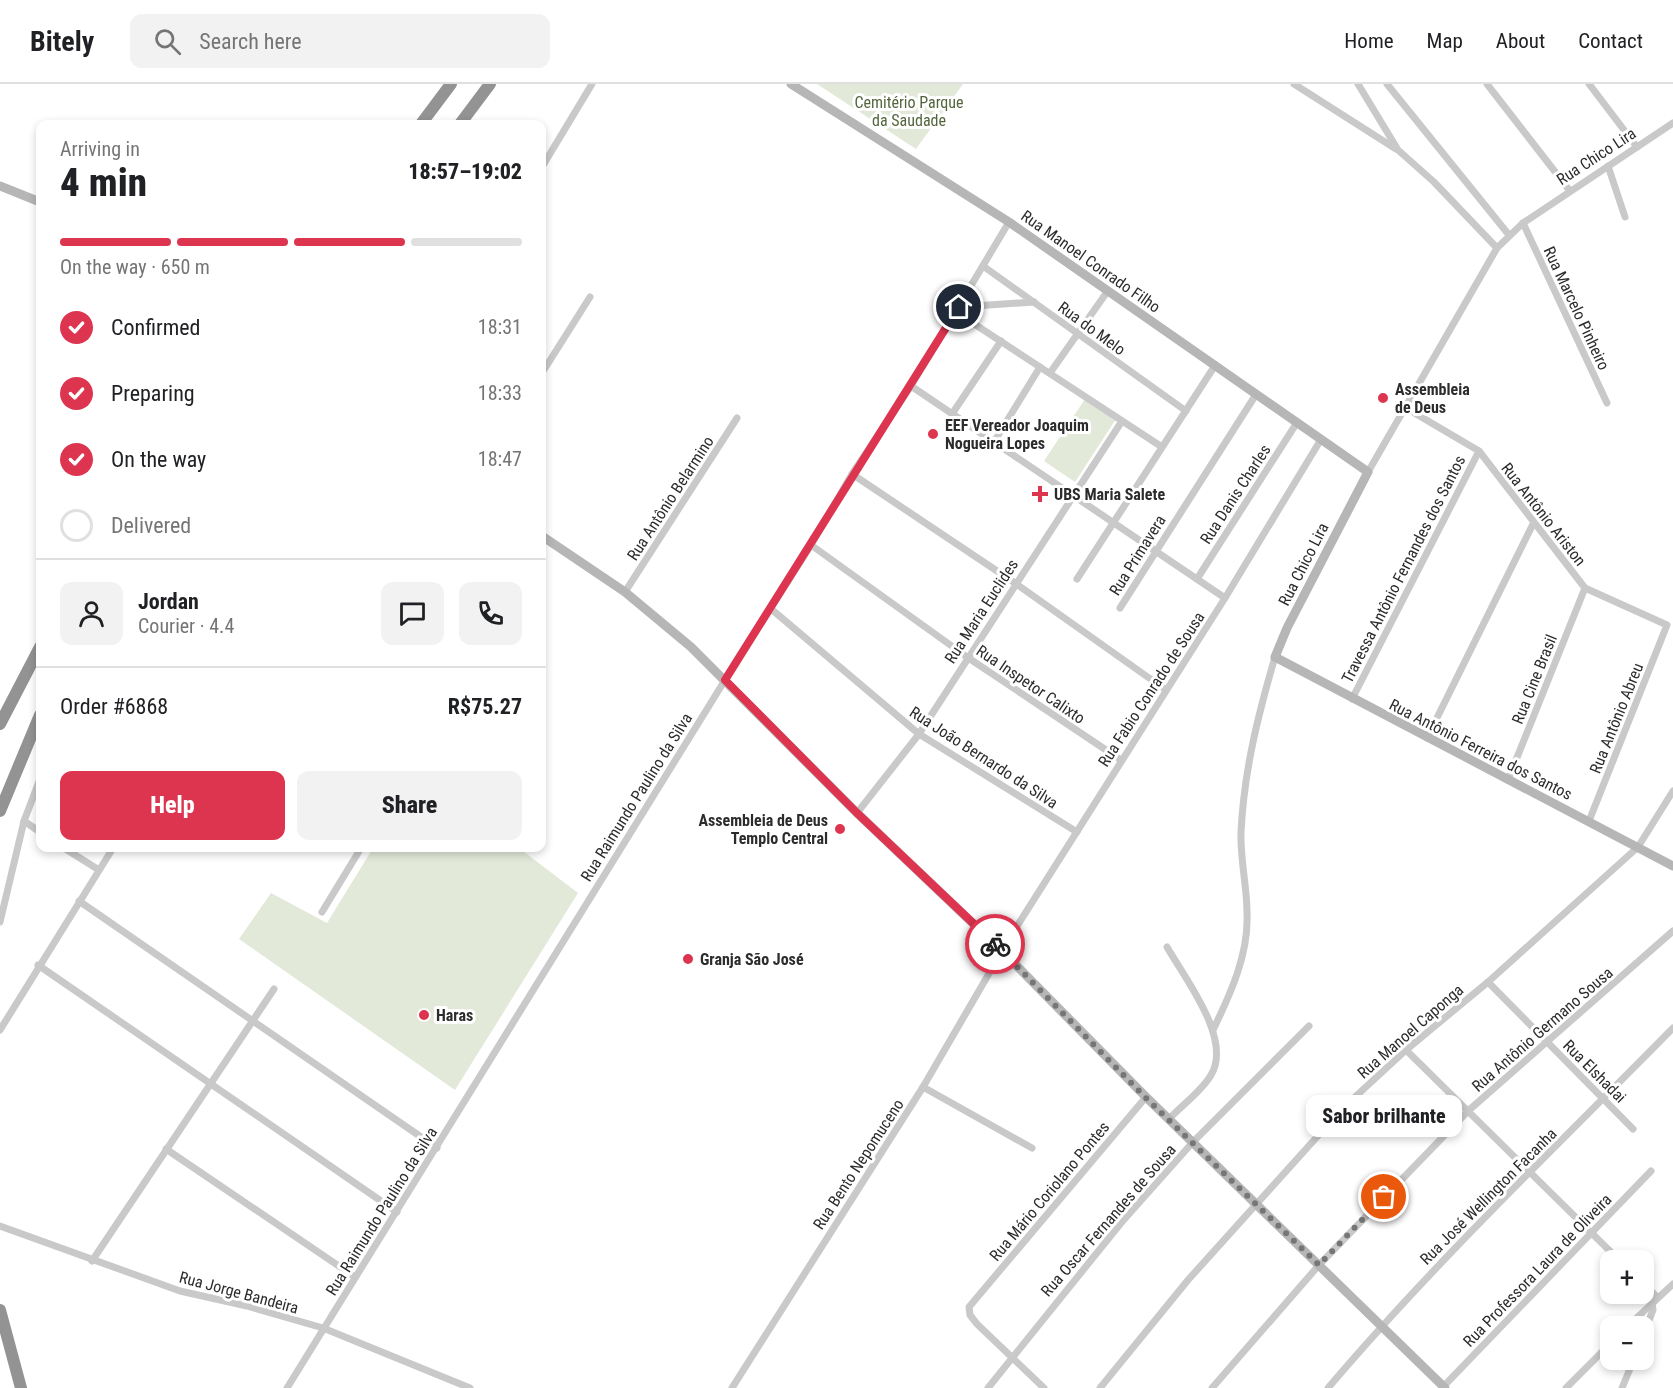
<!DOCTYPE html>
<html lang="en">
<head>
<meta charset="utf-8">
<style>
  body { margin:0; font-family:"Roboto Condensed",sans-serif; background:#f2f2f2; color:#202124; height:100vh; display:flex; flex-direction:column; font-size:22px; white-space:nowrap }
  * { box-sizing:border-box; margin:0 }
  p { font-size:20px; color:#757577 }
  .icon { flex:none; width:33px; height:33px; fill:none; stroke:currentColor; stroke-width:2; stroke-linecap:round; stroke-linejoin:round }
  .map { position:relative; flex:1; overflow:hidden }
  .details { position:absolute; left:36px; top:36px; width:510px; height:732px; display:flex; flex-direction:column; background:#fff; border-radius:12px; box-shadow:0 3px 9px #0003 }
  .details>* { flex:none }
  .controls { position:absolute; left:1600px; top:1166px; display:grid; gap:12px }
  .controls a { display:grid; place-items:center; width:54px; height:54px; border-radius:12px; background:#fff; box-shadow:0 3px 9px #0003; font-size:30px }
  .pin { position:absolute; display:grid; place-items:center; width:51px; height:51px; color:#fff; margin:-26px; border:3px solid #fff; border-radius:50%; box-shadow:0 2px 6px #0007 }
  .courier { position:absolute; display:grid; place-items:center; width:60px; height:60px; margin:-30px; border:4px solid #dd3450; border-radius:50%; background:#fff; color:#222; box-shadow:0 2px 8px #0007 }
  .bubble { position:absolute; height:42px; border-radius:12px; background:#fff; box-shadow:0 3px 9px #0003; font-size:20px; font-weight:800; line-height:42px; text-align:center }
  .headline em { font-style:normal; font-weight:800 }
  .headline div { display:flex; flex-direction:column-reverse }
  .headline { display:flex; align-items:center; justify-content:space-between; height:102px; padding:0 24px }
  h1 { font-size:39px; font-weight:800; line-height:45px }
  .bar { display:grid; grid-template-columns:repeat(4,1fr); gap:9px 6px; align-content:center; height:72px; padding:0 24px }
  .bar i { height:8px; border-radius:4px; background:#e0e0e0 }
  .bar .current { background:#dd3450 }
  .bar p { grid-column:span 4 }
  .line { display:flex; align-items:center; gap:15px; padding:0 24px; border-top:2px solid #e0e0e0 }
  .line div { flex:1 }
  .round { display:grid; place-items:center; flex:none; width:63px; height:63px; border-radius:12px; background:#f2f2f2 }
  ol { padding:0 24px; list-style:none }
  li { display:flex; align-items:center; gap:18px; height:66px }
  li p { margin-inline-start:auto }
  li .icon { padding:6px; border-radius:50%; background:#dd3450; color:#fff; stroke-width:4 }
  li:last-child { color:#757577 }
  li i { width:33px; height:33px; border:3px solid #e0e0e0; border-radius:50% }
  .button { display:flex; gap:12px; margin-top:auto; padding:12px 24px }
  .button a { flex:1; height:69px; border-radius:12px; background:#dd3450; color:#fff; font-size:24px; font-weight:800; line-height:69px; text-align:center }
  .button a+a { background:#f2f2f2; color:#202124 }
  header { display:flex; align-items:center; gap:36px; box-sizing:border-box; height:84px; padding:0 30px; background:#fff; border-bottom:2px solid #e0e0e0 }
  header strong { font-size:28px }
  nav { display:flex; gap:33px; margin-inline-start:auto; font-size:21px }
  .search { width:420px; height:54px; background:#f2f2f2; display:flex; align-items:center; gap:15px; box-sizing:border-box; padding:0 21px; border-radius:12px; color:#757577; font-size:22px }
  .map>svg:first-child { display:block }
  .green { fill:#e3e9d9 }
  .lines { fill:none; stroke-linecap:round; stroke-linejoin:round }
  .street { stroke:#c9c9c9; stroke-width:7 }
  .secondary { stroke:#b6b6b6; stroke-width:9 }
  .highway { stroke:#939393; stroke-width:12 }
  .done { stroke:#767676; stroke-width:6; stroke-dasharray:0 10.8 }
  .route { stroke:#dd3450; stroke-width:8 }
  .poi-dot { fill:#dd3450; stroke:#fff; stroke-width:2 }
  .labels { text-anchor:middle; stroke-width:6; stroke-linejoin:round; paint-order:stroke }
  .park-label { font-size:16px; fill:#53653c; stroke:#fff }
  .street-label { font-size:16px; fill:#2c2c2c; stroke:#fff }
  .poi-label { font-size:16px; font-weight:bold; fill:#2c2c2c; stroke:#fff; text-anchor:start }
</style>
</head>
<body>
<header>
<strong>Bitely</strong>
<div class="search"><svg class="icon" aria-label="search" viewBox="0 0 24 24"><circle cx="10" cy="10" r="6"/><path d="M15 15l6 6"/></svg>Search here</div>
<nav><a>Home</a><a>Map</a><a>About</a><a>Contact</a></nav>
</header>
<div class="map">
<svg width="1673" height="1304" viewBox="0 0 1673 1304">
  <rect width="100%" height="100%" fill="#fff"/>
  <g class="green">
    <polygon points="817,0 963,0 916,65"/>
    <polygon points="1085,315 1116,335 1075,398 1044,377"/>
    <polygon points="373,764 519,764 578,809 455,1006 239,855 271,809 327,839"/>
  </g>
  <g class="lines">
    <g class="street">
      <polyline points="1294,0 1396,65"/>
      <polyline points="1358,0 1398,66 1434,98 1497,164"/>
      <polyline points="1387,0 1509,151"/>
      <polyline points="1487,0 1570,107"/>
      <polyline points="1589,0 1637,63"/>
      <polyline points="1608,82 1625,133"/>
      <polyline points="542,83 592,0"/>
      <polyline points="1523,139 1607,319"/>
      <polyline points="983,182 1186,327"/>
      <polyline points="959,223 1034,218"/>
      <polyline points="956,228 1162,363"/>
      <polyline points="542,289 590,213"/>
      <polyline points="1050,289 1107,208"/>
      <polyline points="911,302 1225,514"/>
      <polyline points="1406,324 1479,367 1585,504 1667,541 1589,737"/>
      <polyline points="952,330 1001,257"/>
      <polyline points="994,358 1040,283"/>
      <polyline points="1368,388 1497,164 1523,139 1673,39"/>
      <polyline points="852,390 1015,499 1166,606"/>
      <polyline points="811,461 967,573 1121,676"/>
      <polyline points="1077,495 1214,283"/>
      <polyline points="1197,495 1296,340"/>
      <polyline points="625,508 737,334"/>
      <polyline points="770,524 919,650 1077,748"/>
      <polyline points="1120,524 1255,312"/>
      <polyline points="1352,615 1479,367"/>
      <polyline points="1427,654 1533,440"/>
      <polyline points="1508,696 1585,504"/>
      <polyline points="857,729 919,650 1122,337"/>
      <polyline points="24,737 40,748"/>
      <polyline points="64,764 99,786"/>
      <polyline points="79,817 437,1064"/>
      <polyline points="322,828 361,764"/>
      <polyline points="0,838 24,737 40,695"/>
      <path d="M1167,863C1184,893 1233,955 1211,991C1202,1007 1182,1021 1169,1035"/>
      <polyline points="38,881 397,1128"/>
      <polyline points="1488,898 1633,1045"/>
      <polyline points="0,946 113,764"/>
      <path d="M1213,946C1230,911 1249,870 1247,829C1247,802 1240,775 1241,748C1244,687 1258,631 1275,573"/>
      <polyline points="1406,966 1619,1176"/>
      <polyline points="923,1003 1032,1064"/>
      <polyline points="166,1065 355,1193"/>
      <polyline points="0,1142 180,1207 247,1222 323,1244 470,1304"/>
      <polyline points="92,1177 274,905"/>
      <polyline points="1644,1200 1657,1213"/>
      <polyline points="1628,1242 1673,1200"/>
      <polyline points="1644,1249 1653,1226 1652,1218"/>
      <polyline points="287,1304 725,596 811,461 852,390 911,302 1009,138"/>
      <polyline points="732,1304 923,1003 1012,850 1225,514 1320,357"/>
      <polyline points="988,1304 1121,1139 1193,1058 1309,942"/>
      <polyline points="1044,1304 977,1240 970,1231 969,1223 1146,1013"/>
      <polyline points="1100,1304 1188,1196 1343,1024 1406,966 1488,898 1638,763 1673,707"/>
      <polyline points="1212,1304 1319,1181 1468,1027 1673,847"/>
      <path d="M1328,1304C1436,1177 1556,1063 1673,944"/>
      <polyline points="1442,1304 1651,1087"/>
      <polyline points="1566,1304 1611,1259"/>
      <polyline points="1622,1304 1634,1275"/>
    </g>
    <g class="secondary">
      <polyline points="791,0 1009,138 1368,388 1287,544 1275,573 1673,782"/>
      <polyline points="0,102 40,118"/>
      <polyline points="542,452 625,508 691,563 857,729 1003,868 1146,1013 1445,1304"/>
    </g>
    <g class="highway">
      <polyline points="421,40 451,0"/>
      <polyline points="460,40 490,0"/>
      <polyline points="0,640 40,563"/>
      <polyline points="0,727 40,631"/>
      <polyline points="0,1226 21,1304"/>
    </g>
  </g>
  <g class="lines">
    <polyline class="done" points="995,860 1146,1014 1319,1181 1384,1113"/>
    <polyline class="route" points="959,223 725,596 857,729 995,860"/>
  </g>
  <g class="poi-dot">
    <circle cx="1383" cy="314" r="6"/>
    <circle cx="933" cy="350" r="6"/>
    <path d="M1037 401h6v6h6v6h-6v6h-6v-6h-6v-6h6z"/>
    <circle cx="840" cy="745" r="6"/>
    <circle cx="688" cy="875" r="6"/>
    <circle cx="424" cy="931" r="6"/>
  </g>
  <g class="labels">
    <g class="park-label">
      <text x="909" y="24">Cemitério Parque<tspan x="909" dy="18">da Saudade</tspan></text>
    </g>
    <g class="street-label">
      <text transform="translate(1596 72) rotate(-33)" y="6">Rua Chico Lira</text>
      <text transform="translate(1091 177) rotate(35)" y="6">Rua Manoel Conrado Filho</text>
      <text transform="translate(1577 224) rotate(65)" y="6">Rua Marcelo Pinheiro</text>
      <text transform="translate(1092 244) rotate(36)" y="6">Rua do Melo</text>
      <text transform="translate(1235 410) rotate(-57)" y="6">Rua Danis Charles</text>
      <text transform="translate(670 414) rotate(-57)" y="6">Rua Antônio Belarmino</text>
      <text transform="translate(1544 430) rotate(52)" y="6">Rua Antônio Ariston</text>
      <text transform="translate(1137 471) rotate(-58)" y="6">Rua Primavera</text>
      <text transform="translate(1303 480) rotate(-63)" y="6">Rua Chico Lira</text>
      <text transform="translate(1403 485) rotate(-63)" y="6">Travessa Antônio Fernandes dos Santos</text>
      <text transform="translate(981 527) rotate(-57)" y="6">Rua Maria Euclides</text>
      <text transform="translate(1534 595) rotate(-68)" y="6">Rua Cine Brasil</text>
      <text transform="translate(1031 600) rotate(34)" y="6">Rua Inspetor Calixto</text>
      <text transform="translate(1151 605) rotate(-57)" y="6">Rua Fabio Conrado de Sousa</text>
      <text transform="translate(1616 634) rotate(-68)" y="6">Rua Antônio Abreu</text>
      <text transform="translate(1481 665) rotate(27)" y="6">Rua Antônio Ferreira dos Santos</text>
      <text transform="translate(984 673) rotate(33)" y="6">Rua João Bernardo da Silva</text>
      <text transform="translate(636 713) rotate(-58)" y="6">Rua Raimundo Paulino da Silva</text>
      <text transform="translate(1542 945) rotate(-41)" y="6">Rua Antônio Germano Sousa</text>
      <text transform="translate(1410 947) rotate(-41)" y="6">Rua Manoel Caponga</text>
      <text transform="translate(1595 987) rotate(45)" y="6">Rua Elshadai</text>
      <text transform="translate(858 1080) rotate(-57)" y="6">Rua Bento Nepomuceno</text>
      <text transform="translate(1049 1107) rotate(-50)" y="6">Rua Mário Coriolano Pontes</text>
      <text transform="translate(1488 1112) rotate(-45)" y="6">Rua José Wellington Facanha</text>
      <text transform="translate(381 1127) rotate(-58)" y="6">Rua Raimundo Paulino da Silva</text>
      <text transform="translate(1108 1136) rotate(-49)" y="6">Rua Oscar Fernandes de Sousa</text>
      <text transform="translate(1537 1186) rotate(-46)" y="6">Rua Professora Laura de Oliveira</text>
      <text transform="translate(239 1208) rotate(15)" y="6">Rua Jorge Bandeira</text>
    </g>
    <g class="poi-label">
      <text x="1395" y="311">Assembleia<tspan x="1395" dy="18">de Deus</tspan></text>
      <text x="945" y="347">EEF Vereador Joaquim<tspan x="945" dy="18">Nogueira Lopes</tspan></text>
      <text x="1054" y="416">UBS Maria Salete</text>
      <text x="828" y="742" text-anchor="end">Assembleia de Deus<tspan x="828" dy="18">Templo Central</tspan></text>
      <text x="700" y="881">Granja São José</text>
      <text x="436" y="937">Haras</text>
    </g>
  </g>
</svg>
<div class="controls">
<a>+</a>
<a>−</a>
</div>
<div class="pin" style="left:1384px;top:1113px;background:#ea580c"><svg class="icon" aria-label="bag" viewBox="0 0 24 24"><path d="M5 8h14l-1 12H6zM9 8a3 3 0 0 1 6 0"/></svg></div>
<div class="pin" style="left:959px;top:223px;background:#1f2937"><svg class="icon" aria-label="home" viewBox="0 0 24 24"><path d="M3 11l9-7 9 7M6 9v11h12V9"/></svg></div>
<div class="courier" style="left:995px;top:860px"><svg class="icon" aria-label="bike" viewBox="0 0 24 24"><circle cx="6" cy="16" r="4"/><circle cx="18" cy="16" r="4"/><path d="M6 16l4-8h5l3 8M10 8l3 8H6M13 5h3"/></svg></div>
<div class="bubble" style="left:1306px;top:1011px;width:156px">Sabor brilhante</div>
<section class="details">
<div class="headline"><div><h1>4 min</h1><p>Arriving in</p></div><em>18:57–19:02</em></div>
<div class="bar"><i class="current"></i><i class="current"></i><i class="current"></i><i></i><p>On the way · 650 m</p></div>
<ol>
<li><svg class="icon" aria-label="check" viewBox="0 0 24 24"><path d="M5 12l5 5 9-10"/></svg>Confirmed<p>18:31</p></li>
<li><svg class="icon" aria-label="check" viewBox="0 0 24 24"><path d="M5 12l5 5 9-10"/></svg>Preparing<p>18:33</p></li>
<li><svg class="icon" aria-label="check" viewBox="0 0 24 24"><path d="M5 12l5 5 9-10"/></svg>On the way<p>18:47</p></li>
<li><i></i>Delivered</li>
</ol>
<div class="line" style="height:108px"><a class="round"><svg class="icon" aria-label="person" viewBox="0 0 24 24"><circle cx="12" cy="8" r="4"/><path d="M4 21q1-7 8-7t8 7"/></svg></a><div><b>Jordan</b><p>Courier · 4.4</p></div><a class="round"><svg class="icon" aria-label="chat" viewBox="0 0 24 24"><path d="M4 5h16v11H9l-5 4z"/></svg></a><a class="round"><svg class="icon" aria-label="phone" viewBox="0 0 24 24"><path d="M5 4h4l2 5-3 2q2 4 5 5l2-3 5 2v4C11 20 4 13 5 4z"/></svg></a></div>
<div class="line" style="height:78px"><div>Order #6868</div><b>R$75.27</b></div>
<div class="button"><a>Help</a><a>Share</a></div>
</section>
</div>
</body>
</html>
